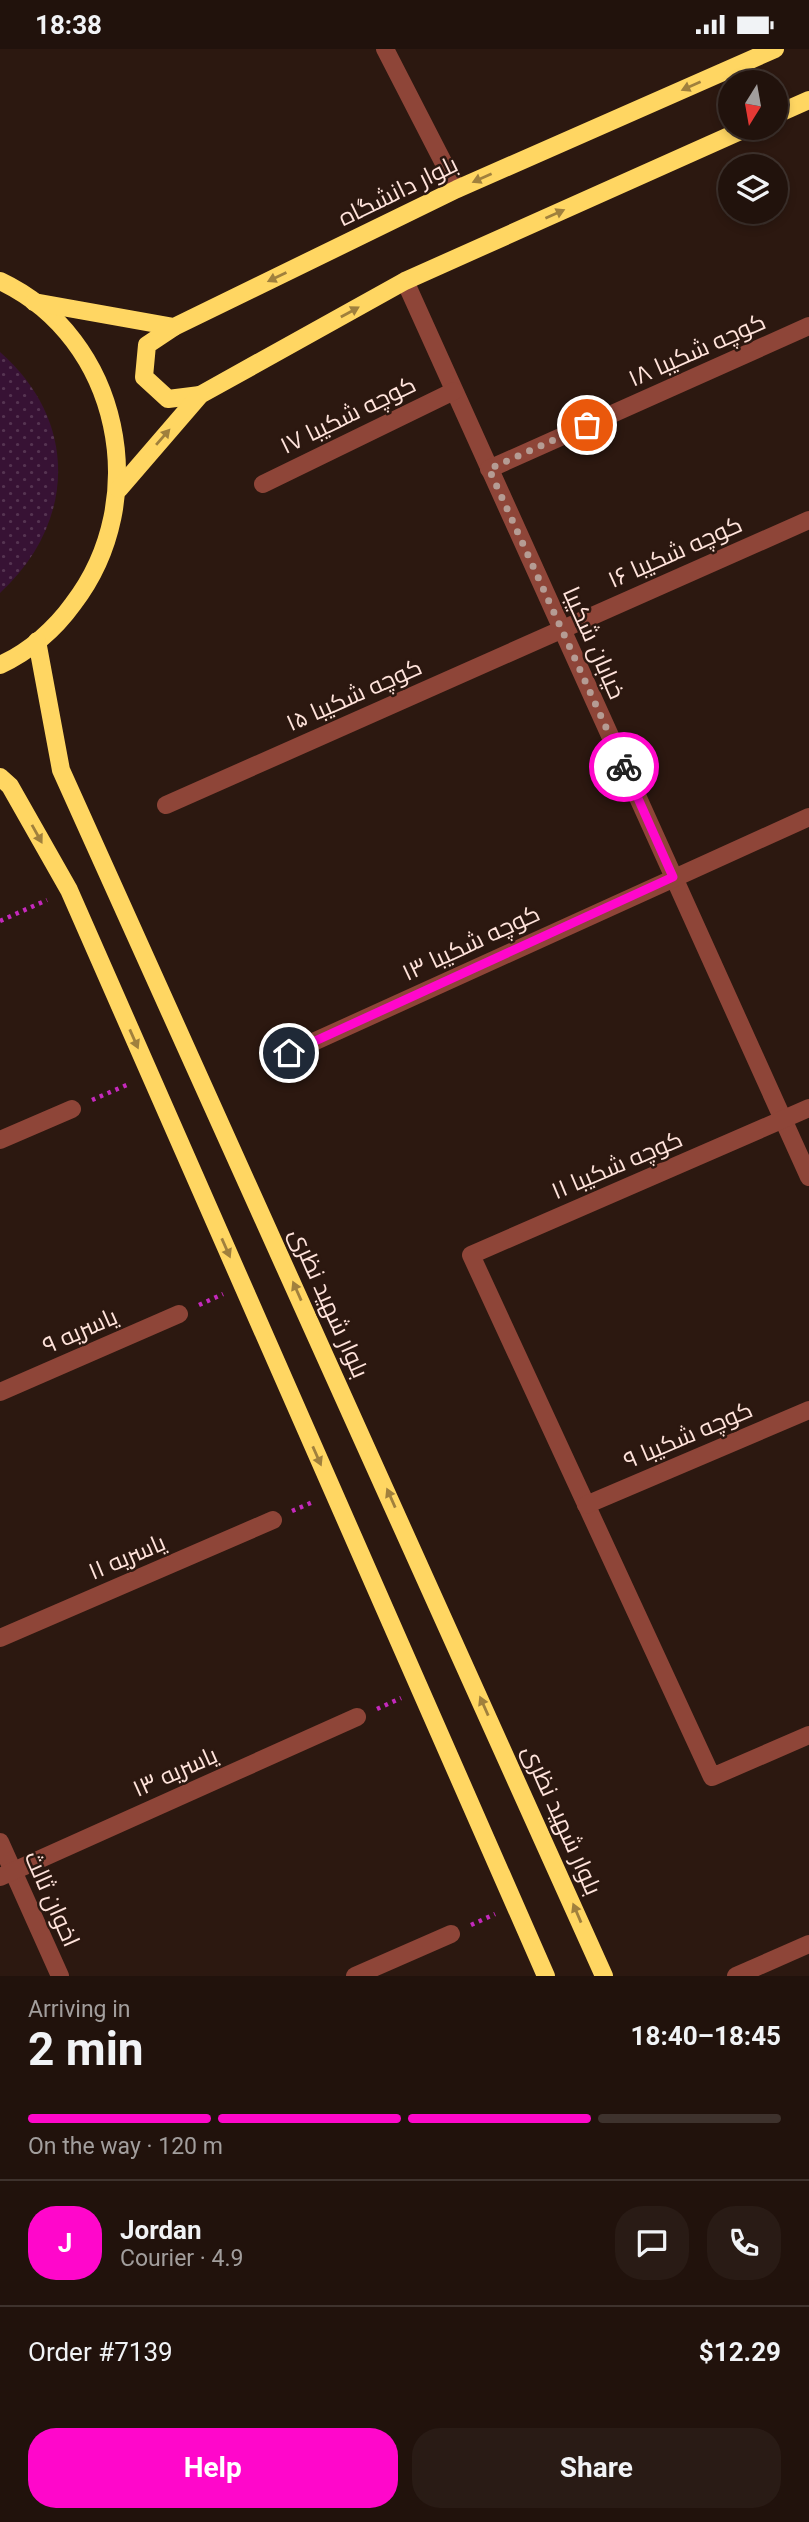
<!DOCTYPE html>
<html lang="en">
<head>
<meta charset="utf-8">
<style>
  body { margin:0; font-family:Roboto,Cairo,sans-serif; background:#291b15; color:#f1f3f6; height:100vh; display:flex; flex-direction:column; font-size:26px; white-space:nowrap }
  * { box-sizing:border-box; margin:0 }
  p { font-size:23px; color:#a29e9d }
  .icon { flex:none; width:38px; height:38px; fill:none; stroke:currentColor; stroke-width:2; stroke-linecap:round; stroke-linejoin:round }
  .map { position:relative; height:1927px; overflow:hidden }
  .panel { display:flex; flex-direction:column; background:#21120c; flex:1 }
  .panel>* { flex:none }
  .needle { width:46px; rotate:191deg }
  .tools { position:absolute; left:718px; top:21px; display:grid; gap:14px }
  .tools a { display:grid; place-items:center; width:70px; height:70px; border-radius:50%; background:#21120c; box-shadow:0 4px 10px #0003,0 0 0 2px #3e322d; font-size:35px }
  .pin { position:absolute; display:grid; place-items:center; width:60px; height:60px; color:#fff; margin:-30px; border:4px solid #fff; border-radius:50%; box-shadow:0 2px 7px #0007 }
  .courier { position:absolute; display:grid; place-items:center; width:70px; height:70px; margin:-35px; border:5px solid #ff07cb; border-radius:50%; background:#fff; color:#222; box-shadow:0 2px 9px #0007 }
  .headline em { font-style:normal; font-weight:700 }
  .headline div { display:flex; flex-direction:column-reverse }
  .headline { display:flex; align-items:center; justify-content:space-between; height:119px; padding:0 28px }
  h1 { font-size:46px; font-weight:700; line-height:52px }
  .bar { display:grid; grid-template-columns:repeat(4,1fr); gap:10px 7px; align-content:center; height:84px; padding:0 28px }
  .bar i { height:9px; border-radius:5px; background:#3e322d }
  .bar .selected { background:#ff07cb }
  .bar p { grid-column:span 4 }
  .line { display:flex; align-items:center; gap:18px; padding:0 28px; border-top:2px solid #3e322d }
  .line div { flex:1 }
  .round { display:grid; place-items:center; flex:none; width:74px; height:74px; border-radius:28px; background:#291b15 }
  .action { display:flex; gap:14px; margin-top:auto; padding:14px 28px }
  .action a { flex:1; height:80px; border-radius:28px; background:#ff07cb; color:#fff; font-size:28px; font-weight:700; line-height:80px; text-align:center }
  .action a+a { background:#291b15; color:#f1f3f6 }
  .status { display:flex; justify-content:space-between; align-items:center; height:49px; padding:0 35px; background:#21120c; direction:ltr }
  .status svg { height:19px; fill:currentColor }
  .map>svg:first-child { display:block }
  .grass { fill:url(#grass-dots) }
  .lines { fill:none; stroke-linecap:round; stroke-linejoin:round }
  .path { stroke:#c529bd; stroke-width:4.5; stroke-dasharray:3.5 5; stroke-linecap:butt }
  .minor { stroke:#8e4538; stroke-width:18 }
  .major { stroke:#ffd662; stroke-width:18 }
  .oneway { fill:#a0803d }
  .done { stroke:#b59c94; stroke-width:7; stroke-dasharray:0 12.6 }
  .route { stroke:#ff07cb; stroke-width:9 }
  .labels { text-anchor:middle; stroke-width:5; stroke-linejoin:round; paint-order:stroke }
  .street-label { font-size:24px; fill:#ffe3db; stroke:#2c1810 }
</style>
</head>
<body>
<div class="status"><b>18:38</b><svg viewBox="0 0 49 12"><path d="M0 12V9h3v3zM5 12V6h3v6zM10 12V3h3v9zM15 12V0h3v12zM26 1h20v11H26zM47 4h2v5h-2z"/></svg></div>
<div class="map">
<svg width="809" height="1927" viewBox="0 0 809 1927">
  <defs>
    <pattern id="grass-dots" width="8" height="8" patternUnits="userSpaceOnUse" patternTransform="scale(1.75)"><rect width="8" height="8" fill="#371234"/><path d="M2 2h.1M6 6h.1" fill="none" stroke="#553451" stroke-width="1.8" stroke-linecap="round"/></pattern>
  </defs>
  <rect width="100%" height="100%" fill="#2c1810"/>
  <path class="grass" d="M0,303C79,372 76,474 0,544Z"/>
  <g class="lines">
    <g class="path">
      <polyline points="0,872 47,851"/>
      <polyline points="92,1051 129,1035"/>
      <polyline points="199,1256 223,1245"/>
      <polyline points="292,1462 313,1453"/>
      <polyline points="377,1660 401,1649"/>
      <polyline points="471,1876 495,1865"/>
    </g>
    <g class="minor">
      <polyline points="385,0 457,140"/>
      <polyline points="405,232 809,1128"/>
      <polyline points="489,420 809,277"/>
      <polyline points="263,435 454,342"/>
      <polyline points="166,756 809,471"/>
      <polyline points="289,1004 809,768"/>
      <polyline points="809,1059 471,1206 712,1728 809,1686"/>
      <polyline points="0,1091 72,1060"/>
      <polyline points="0,1343 179,1265"/>
      <polyline points="586,1456 809,1361"/>
      <polyline points="0,1589 273,1471"/>
      <polyline points="0,1793 60,1927"/>
      <polyline points="0,1828 357,1668"/>
      <polyline points="355,1927 451,1885"/>
      <polyline points="736,1927 809,1895"/>
    </g>
    <g class="major">
      <polyline points="775,66 809,51"/>
      <path d="M0,232C121,289 153,451 73,555C55,580 29,603 0,616"/>
      <polyline points="34,253 174,278 457,140 775,0"/>
      <polyline points="174,278 147,296 144,328 168,350 200,346"/>
      <polyline points="119,440 200,346 405,232 747,79"/>
      <polyline points="37,592 61,721 604,1927"/>
      <polyline points="0,728 10,737 69,841 546,1927"/>
    </g>
  </g>
  <defs><path id="oneway-solid" d="M-6-.8H1V-3.2L6.5 0L1 3.2V.8H-6Z" transform="scale(1.75)"/></defs>
  <g class="oneway">
    <use href="#oneway-solid" transform="translate(691 37) rotate(156)"/>
    <use href="#oneway-solid" transform="translate(482 129) rotate(156)"/>
    <use href="#oneway-solid" transform="translate(555 165) rotate(-24)"/>
    <use href="#oneway-solid" transform="translate(277 228) rotate(154)"/>
    <use href="#oneway-solid" transform="translate(350 263) rotate(-29)"/>
    <use href="#oneway-solid" transform="translate(163 388) rotate(-49)"/>
    <use href="#oneway-solid" transform="translate(37 785) rotate(61)"/>
    <use href="#oneway-solid" transform="translate(134 990) rotate(66)"/>
    <use href="#oneway-solid" transform="translate(226 1199) rotate(66)"/>
    <use href="#oneway-solid" transform="translate(297 1242) rotate(-114)"/>
    <use href="#oneway-solid" transform="translate(317 1407) rotate(66)"/>
    <use href="#oneway-solid" transform="translate(391 1449) rotate(-114)"/>
    <use href="#oneway-solid" transform="translate(484 1657) rotate(-114)"/>
    <use href="#oneway-solid" transform="translate(577 1864) rotate(-113)"/>
  </g>
  <g class="lines">
    <polyline class="done" points="587,376 489,420 624,718"/>
    <polyline class="route" points="289,1004 673,828 624,718"/>
  </g>
  <g class="labels">
    <g class="street-label">
      <text transform="translate(398 142) rotate(-26)" y="8">بلوار دانشگاه</text>
      <text transform="translate(697 301) rotate(-24)" y="8">کوچه شکیبا ۱۸</text>
      <text transform="translate(348 366) rotate(-26)" y="8">کوچه شکیبا ۱۷</text>
      <text transform="translate(675 503) rotate(-24)" y="8">کوچه شکیبا ۱۶</text>
      <text transform="translate(594 594) rotate(66)" y="8">خیابان شکیبا</text>
      <text transform="translate(354 646) rotate(-24)" y="8">کوچه شکیبا ۱۵</text>
      <text transform="translate(471 894) rotate(-25)" y="8">کوچه شکیبا ۱۳</text>
      <text transform="translate(617 1116) rotate(-23)" y="8">کوچه شکیبا ۱۱</text>
      <text transform="translate(329 1254) rotate(66)" y="8">بلوار شهید نظری</text>
      <text transform="translate(80 1282) rotate(-24)" y="8">یاسریه ۹</text>
      <text transform="translate(688 1386) rotate(-23)" y="8">کوچه شکیبا ۹</text>
      <text transform="translate(127 1508) rotate(-23)" y="8">یاسریه ۱۱</text>
      <text transform="translate(175 1723) rotate(-24)" y="8">یاسریه ۱۳</text>
      <text transform="translate(562 1771) rotate(66)" y="8">بلوار شهید نظری</text>
      <text transform="translate(52 1850) rotate(66)" y="8">اخوان ثالث</text>
    </g>
  </g>
</svg>
<div class="tools">
<a><svg class="needle" viewBox="-14 -14 28 28"><path d="M0-13l5 13h-10z" fill="#e53935"/><path d="M0 13l5-13h-10z" fill="#a29e9d"/></svg></a>
<a><svg class="icon" aria-label="layers" viewBox="0 0 24 24"><path d="M12 4l9 5-9 5-9-5zM3 14l9 5 9-5"/></svg></a>
</div>
<div class="pin" style="left:587px;top:376px;background:#ea580c"><svg class="icon" aria-label="bag" viewBox="0 0 24 24"><path d="M5 8h14l-1 12H6zM9 8a3 3 0 0 1 6 0"/></svg></div>
<div class="pin" style="left:289px;top:1004px;background:#1f2937"><svg class="icon" aria-label="home" viewBox="0 0 24 24"><path d="M3 11l9-7 9 7M6 9v11h12V9"/></svg></div>
<div class="courier" style="left:624px;top:718px"><svg class="icon" aria-label="bike" viewBox="0 0 24 24"><circle cx="6" cy="16" r="4"/><circle cx="18" cy="16" r="4"/><path d="M6 16l4-8h5l3 8M10 8l3 8H6M13 5h3"/></svg></div>
</div>
<section class="panel">
<div class="headline"><div><h1>2 min</h1><p>Arriving in</p></div><em>18:40–18:45</em></div>
<div class="bar"><i class="selected"></i><i class="selected"></i><i class="selected"></i><i></i><p>On the way · 120 m</p></div>
<div class="line" style="height:126px"><b class="round" style="background:#ff07cb;color:#fff">J</b><div><b>Jordan</b><p>Courier · 4.9</p></div><a class="round"><svg class="icon" aria-label="chat" viewBox="0 0 24 24"><path d="M4 5h16v11H9l-5 4z"/></svg></a><a class="round"><svg class="icon" aria-label="phone" viewBox="0 0 24 24"><path d="M5 4h4l2 5-3 2q2 4 5 5l2-3 5 2v4C11 20 4 13 5 4z"/></svg></a></div>
<div class="line" style="height:91px"><div>Order #7139</div><b>$12.29</b></div>
<div class="action"><a>Help</a><a>Share</a></div>
</section>
</body>
</html>
